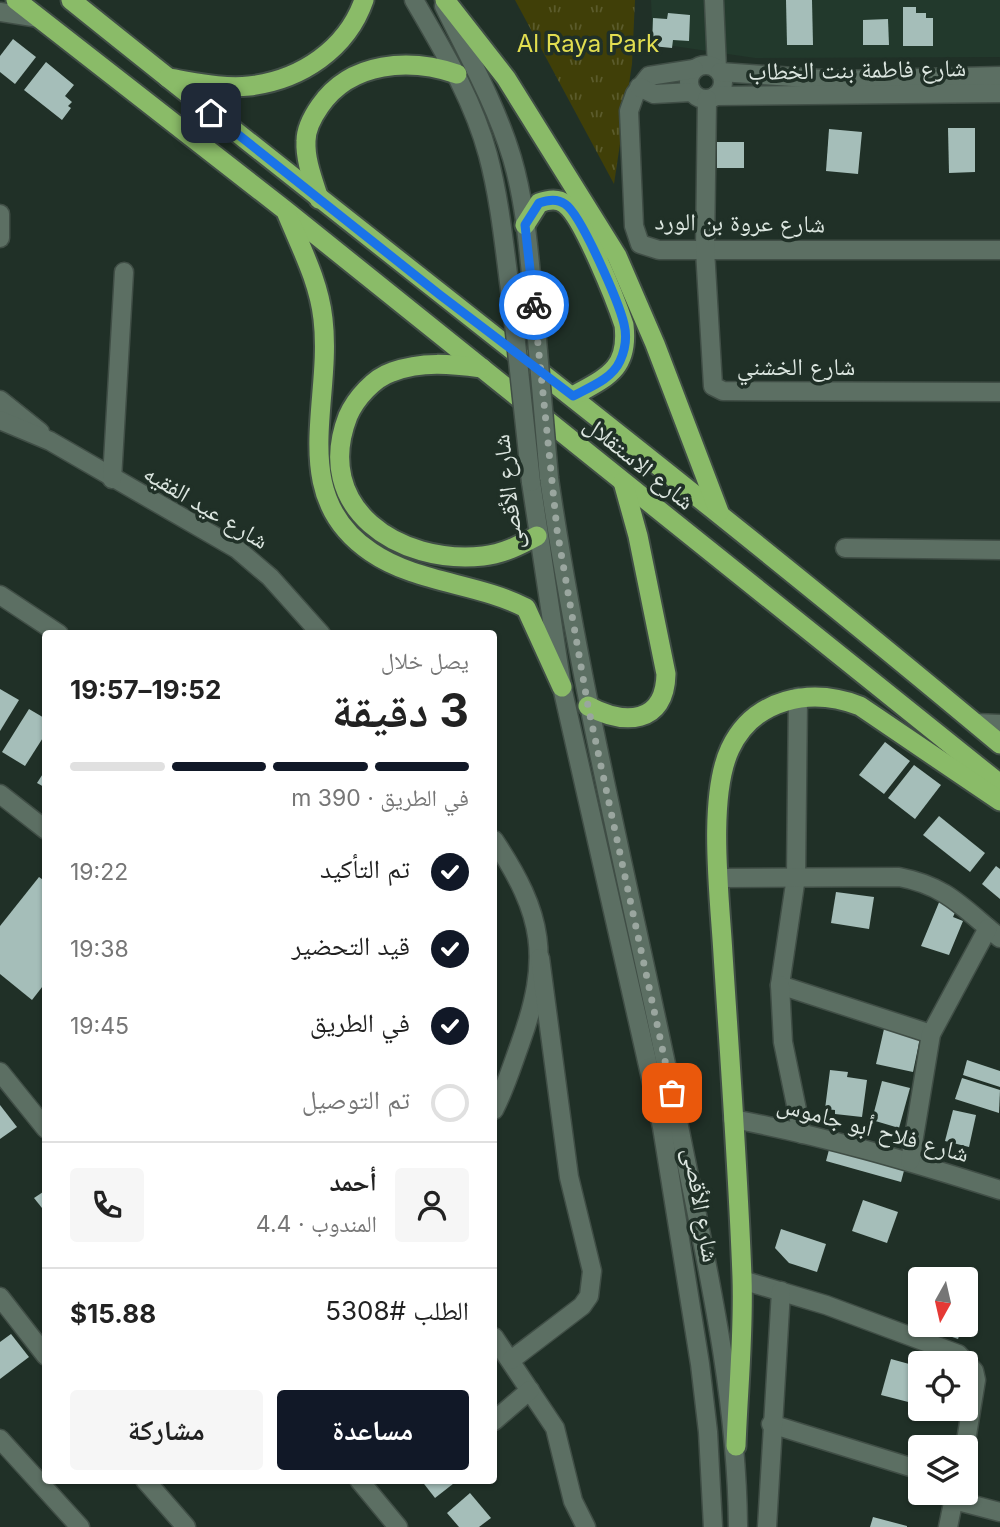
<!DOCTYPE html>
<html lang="ar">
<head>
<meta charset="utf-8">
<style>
  body { margin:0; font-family:Inter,"Noto Naskh Arabic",sans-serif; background:#f6f6f6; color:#222; direction:rtl; height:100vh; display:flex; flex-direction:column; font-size:26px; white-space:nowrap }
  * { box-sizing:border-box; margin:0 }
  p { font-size:23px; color:#767676 }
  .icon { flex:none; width:38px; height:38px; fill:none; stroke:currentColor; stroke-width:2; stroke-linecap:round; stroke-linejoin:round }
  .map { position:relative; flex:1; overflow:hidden; direction:ltr }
  .drawer { position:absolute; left:42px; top:630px; width:455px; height:854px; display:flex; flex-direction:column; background:#fff; border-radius:7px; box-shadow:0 2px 5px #0004; direction:rtl }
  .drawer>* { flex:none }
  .needle { width:46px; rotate:188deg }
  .tools { position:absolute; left:908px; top:1267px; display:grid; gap:14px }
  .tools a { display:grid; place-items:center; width:70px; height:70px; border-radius:7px; background:#fff; box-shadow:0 2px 5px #0004; font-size:35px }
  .pin { position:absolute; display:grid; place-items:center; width:60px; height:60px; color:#fff; margin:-30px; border-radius:14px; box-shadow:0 4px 10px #0006 }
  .courier { position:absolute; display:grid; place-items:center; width:70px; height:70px; margin:-35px; border:5px solid #1a73e8; border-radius:50%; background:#fff; color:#222; box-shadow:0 2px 9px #0007 }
  .headline em { font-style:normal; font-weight:700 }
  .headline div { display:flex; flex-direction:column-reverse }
  .headline { display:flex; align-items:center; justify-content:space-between; height:119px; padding:0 28px }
  h1 { font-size:46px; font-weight:700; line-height:52px }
  .bar { display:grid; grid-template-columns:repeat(4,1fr); gap:10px 7px; align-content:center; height:84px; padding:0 28px }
  .bar i { height:9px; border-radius:5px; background:#e0e0e0 }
  .bar .on { background:#111827 }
  .bar p { grid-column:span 4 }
  .line { display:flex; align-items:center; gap:18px; padding:0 28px; border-top:2px solid #e0e0e0 }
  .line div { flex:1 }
  .round { display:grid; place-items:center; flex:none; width:74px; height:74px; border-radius:7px; background:#f6f6f6 }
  ol { padding:0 28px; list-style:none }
  li { display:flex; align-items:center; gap:21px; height:77px }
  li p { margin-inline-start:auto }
  li .icon { padding:7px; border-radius:50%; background:#111827; color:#fff; stroke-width:4 }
  li:last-child { color:#767676 }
  li i { width:38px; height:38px; border:4px solid #e0e0e0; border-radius:50% }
  .cta { display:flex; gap:14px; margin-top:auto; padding:14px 28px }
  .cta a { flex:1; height:80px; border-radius:7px; background:#111827; color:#fff; font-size:28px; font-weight:700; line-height:80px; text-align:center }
  .cta a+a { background:#f6f6f6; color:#222 }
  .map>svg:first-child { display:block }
  .built { fill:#22392c }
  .grass { fill:url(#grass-tufts) }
  .building { fill:#a5beb9 }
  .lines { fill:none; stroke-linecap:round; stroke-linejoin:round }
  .minor-casing { stroke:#404e46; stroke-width:21 }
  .tertiary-casing { stroke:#404e46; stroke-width:21 }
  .secondary-casing { stroke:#404e46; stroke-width:21 }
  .trunk-casing { stroke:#404e46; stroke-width:23 }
  .minor { stroke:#5c6f63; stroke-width:18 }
  .tertiary { stroke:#5c6f63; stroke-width:18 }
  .secondary { stroke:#5c6f63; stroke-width:18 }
  .trunk { stroke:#8abb68; stroke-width:19 }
  .secondary-bridge-casing { stroke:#404e46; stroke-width:21; stroke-linecap:butt }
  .secondary-bridge { stroke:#5c6f63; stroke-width:18 }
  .done { stroke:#9aa69f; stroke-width:7; stroke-dasharray:0 12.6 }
  .route { stroke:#1a73e8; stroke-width:9 }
  .labels { text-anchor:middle; stroke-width:7; stroke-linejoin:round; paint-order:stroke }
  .park-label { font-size:24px; fill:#e2de50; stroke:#203027 }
  .street-label { font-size:24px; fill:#dce6e0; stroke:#203027 }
</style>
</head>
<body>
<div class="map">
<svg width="1000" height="1527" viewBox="0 0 1000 1527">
  <defs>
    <pattern id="grass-tufts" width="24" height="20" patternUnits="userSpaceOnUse" patternTransform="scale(1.75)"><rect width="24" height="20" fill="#403f08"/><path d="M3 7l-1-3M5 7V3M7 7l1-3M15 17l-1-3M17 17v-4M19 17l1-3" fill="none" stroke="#5b5b2c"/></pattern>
  </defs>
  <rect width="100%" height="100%" fill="#203027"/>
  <polygon class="built" points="651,0 1000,0 1000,57 755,58 653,43"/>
  <polygon class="grass" points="515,0 635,0 632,64 614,184"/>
  <g class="building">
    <polygon points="786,0 812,0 813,45 787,45"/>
    <polygon points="903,7 916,7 916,13 926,13 926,18 933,18 933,46 903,46"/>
    <polygon points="668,13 690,15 689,41 673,40 672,48 652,46 653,18 667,19"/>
    <polygon points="888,19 889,45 863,45 863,20"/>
    <polygon points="13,39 36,57 15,84 0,72 0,56"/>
    <polygon points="46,62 74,85 65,96 72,102 68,106 71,108 62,120 24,90"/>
    <polygon points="948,128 975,128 975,172 949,173"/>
    <polygon points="829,129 862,132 858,174 826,171"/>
    <rect x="717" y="142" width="27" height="26"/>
    <polygon points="0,689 19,700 0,731"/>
    <polygon points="29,709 46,719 46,733 25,766 2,752"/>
    <polygon points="885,742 910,761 884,794 859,775"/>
    <polygon points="914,765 941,785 915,819 888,798"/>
    <polygon points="46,769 46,788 37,783"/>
    <polygon points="939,816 985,853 970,872 923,835"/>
    <polygon points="996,866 1000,869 1000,899 982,884"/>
    <polygon points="39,877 46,882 46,982 32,1000 0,974 0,926"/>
    <polygon points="836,892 874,897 869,929 831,923"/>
    <polygon points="940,900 957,908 953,917 963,921 949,955 921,946"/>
    <polygon points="884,1029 920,1038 913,1072 876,1064"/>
    <polygon points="967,1060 1000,1071 1000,1087 963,1075"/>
    <polygon points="830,1070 848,1072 847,1077 867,1080 862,1117 835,1114 835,1110 825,1109"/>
    <polygon points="962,1078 1000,1090 999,1113 955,1099"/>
    <polygon points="882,1081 910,1088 899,1128 872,1120"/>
    <polygon points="0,1105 17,1127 0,1139"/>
    <polygon points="953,1110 976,1115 969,1147 945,1141"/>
    <polygon points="830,1146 905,1167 901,1182 826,1161"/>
    <polygon points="46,1190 46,1213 34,1198"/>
    <polygon points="863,1200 898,1212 887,1243 852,1231"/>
    <polygon points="781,1229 826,1244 817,1272 789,1263 775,1248"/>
    <polygon points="917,1325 963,1325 958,1339"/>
    <polygon points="11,1334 29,1357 0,1379 0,1342"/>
    <polygon points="891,1359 920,1367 920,1405 881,1395"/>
    <polygon points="421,1480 458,1480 435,1498"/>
    <polygon points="470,1493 491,1518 479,1527 459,1527 447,1513"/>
    <polygon points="873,1517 907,1526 907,1527 870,1527"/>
  </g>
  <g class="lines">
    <defs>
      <g id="minor">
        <polyline points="714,0 717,69"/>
        <circle cx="706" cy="82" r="17"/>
        <polyline points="694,69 649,76 635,94 629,111 634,226 640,244 659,250 1000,250"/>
        <polyline points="720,72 837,80 1000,76"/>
        <polyline points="639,87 654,94 692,92"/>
        <polyline points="715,96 1000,93"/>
        <polyline points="707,99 705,250 713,386 723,391 1000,392"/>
        <polyline points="0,214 0,238"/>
        <polyline points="0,400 40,432"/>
        <polyline points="0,420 50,441 237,549 270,577 321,634"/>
        <polyline points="112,479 124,272"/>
        <polyline points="845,548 1000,550"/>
        <polyline points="0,595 59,634"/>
        <polyline points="798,697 796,877 780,985 931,1034"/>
        <polyline points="975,723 1000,724"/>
        <polyline points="0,794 46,830"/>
        <path d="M494,840C544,915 551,958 520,1044C512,1066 505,1089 494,1110"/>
        <path d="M719,878L899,877C947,886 963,908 1000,938"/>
        <polyline points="780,985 783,1042 802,1134"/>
        <path d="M733,1119C824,1136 912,1162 1000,1190"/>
        <polyline points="910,1161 931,1034 988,928"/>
        <polyline points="742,1280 826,1305 958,1354 974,1371 976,1380 965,1447"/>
        <polyline points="0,1297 46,1356"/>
        <polyline points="494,1337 555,1428 573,1501 586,1527"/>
        <polyline points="511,1360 582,1306 589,1296 592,1271 569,1177 540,958"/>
        <polyline points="494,1421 530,1390"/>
        <polyline points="771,1424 920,1470"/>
        <polyline points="0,1439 80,1527"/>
        <polyline points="145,1480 186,1527"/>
        <polyline points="954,1500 1000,1512"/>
        <polyline points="767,1527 781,1291"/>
        <polyline points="948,1527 955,1493"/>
      </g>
      <g id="tertiary">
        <polyline points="0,1072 46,1129"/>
        <polyline points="359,1480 398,1527"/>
      </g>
      <g id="secondary">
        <path d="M414,0C443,50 473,99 488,155C501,204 505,255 512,305"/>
        <path d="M444,6C468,55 496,105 512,158C526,205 529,256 534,305"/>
        <polyline points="0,12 39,18"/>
        <path d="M549,478C582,704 639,926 684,1151C709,1274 737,1400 738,1527"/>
        <polyline points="531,482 562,687 662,1127 700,1364 708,1432 713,1527"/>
      </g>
      <g id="trunk">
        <polyline points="16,0 285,210 1000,784"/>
        <path d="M71,0C380,249 696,489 1000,744"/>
        <polyline points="445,0 506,78 617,256 655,344 719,512"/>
        <path d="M168,78C194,82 223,89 249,86C301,80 347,49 364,0"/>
        <path d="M319,199C313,180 305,160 306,141C306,128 313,116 320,106C351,61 410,58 457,74"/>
        <path d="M287,214C301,248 319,282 323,319C333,402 286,495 371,552C416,583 478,583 526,608L562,687"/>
        <path d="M525,225L539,203C547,200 558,198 565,204C583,217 616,301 624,325C629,369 607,377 573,396"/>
        <path d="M482,368C451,364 422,361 392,372C374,378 356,398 348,416C312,508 399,565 483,556C503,554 520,545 537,536"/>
        <path d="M588,706C624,725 665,725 666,674L638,536L623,482"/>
        <path d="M736,1446C738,1390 744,1333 742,1277C738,1169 730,1062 723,954C720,900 707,798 730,749C754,698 811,687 860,706L1000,801"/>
      </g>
    </defs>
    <use href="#minor" class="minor-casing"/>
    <use href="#tertiary" class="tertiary-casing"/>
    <use href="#secondary" class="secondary-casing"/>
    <use href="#trunk" class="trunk-casing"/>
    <use href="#minor" class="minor"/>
    <use href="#tertiary" class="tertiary"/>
    <use href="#secondary" class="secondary"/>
    <use href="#trunk" class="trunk"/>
    <defs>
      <g id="secondary-bridge">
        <polyline points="512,305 531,482"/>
        <polyline points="534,305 549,478"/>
      </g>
    </defs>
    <use href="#secondary-bridge" class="secondary-bridge-casing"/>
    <use href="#secondary-bridge" class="secondary-bridge"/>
  </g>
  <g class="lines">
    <polyline class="done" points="534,305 557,530 588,706 672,1093"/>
    <path class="route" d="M211,113L440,295L573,396C590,387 612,379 620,361C625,350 627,336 624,324C619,303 581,214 565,204C557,198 547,200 539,203L525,225L534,305"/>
  </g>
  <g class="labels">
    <g class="park-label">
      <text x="588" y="52">Al Raya Park</text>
    </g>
    <g class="street-label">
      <text transform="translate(857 70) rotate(-1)" y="8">شارع فاطمة بنت الخطاب</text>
      <text transform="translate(740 223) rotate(1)" y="8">شارع عروة بن الورد</text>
      <text x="796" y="375">شارع الخشني</text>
      <text transform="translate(639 463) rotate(39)" y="8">شارع الاستقلال</text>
      <text transform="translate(508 492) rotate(-97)" y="8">شارع الأقصى</text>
      <text transform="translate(206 507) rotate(31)" y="8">شارع عيد الفقيه</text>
      <text transform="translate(873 1129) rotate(15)" y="8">شارع فلاح أبو جاموس</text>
      <text transform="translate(701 1205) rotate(80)" y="8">شارع الأقصى</text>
    </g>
  </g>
</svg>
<div class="tools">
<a><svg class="needle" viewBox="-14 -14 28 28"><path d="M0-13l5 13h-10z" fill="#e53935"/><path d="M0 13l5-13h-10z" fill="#767676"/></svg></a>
<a><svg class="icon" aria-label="locate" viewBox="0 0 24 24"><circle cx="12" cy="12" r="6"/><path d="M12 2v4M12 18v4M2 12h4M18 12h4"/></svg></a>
<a><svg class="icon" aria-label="layers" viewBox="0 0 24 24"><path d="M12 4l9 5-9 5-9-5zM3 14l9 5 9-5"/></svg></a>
</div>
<div class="pin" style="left:672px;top:1093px;background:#ea580c"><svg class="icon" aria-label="bag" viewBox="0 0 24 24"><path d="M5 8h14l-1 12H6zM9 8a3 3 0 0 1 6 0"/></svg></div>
<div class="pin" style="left:211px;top:113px;background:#1f2937"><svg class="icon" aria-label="home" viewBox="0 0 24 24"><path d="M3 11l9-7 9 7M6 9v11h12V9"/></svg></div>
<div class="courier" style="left:534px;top:305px"><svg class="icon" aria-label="bike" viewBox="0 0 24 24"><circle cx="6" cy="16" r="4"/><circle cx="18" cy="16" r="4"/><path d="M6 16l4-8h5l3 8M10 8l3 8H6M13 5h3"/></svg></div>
<section class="drawer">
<div class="headline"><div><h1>3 دقيقة</h1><p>يصل خلال</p></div><em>19:52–19:57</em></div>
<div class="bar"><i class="on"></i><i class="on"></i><i class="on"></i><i></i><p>في الطريق · 390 m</p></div>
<ol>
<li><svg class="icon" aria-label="check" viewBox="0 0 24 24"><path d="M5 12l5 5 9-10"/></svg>تم التأكيد<p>19:22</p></li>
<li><svg class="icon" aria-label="check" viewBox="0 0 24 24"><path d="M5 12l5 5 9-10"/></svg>قيد التحضير<p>19:38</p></li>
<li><svg class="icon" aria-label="check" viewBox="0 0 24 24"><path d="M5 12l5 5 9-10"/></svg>في الطريق<p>19:45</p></li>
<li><i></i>تم التوصيل</li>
</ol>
<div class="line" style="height:126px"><a class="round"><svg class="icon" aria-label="person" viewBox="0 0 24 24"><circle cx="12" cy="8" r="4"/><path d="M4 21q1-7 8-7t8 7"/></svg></a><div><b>أحمد</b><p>المندوب · 4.4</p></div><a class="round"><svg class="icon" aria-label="phone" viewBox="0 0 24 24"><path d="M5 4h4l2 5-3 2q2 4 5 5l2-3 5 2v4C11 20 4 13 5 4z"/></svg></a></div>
<div class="line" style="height:91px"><div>الطلب #5308</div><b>$15.88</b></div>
<div class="cta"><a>مساعدة</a><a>مشاركة</a></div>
</section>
</div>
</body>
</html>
